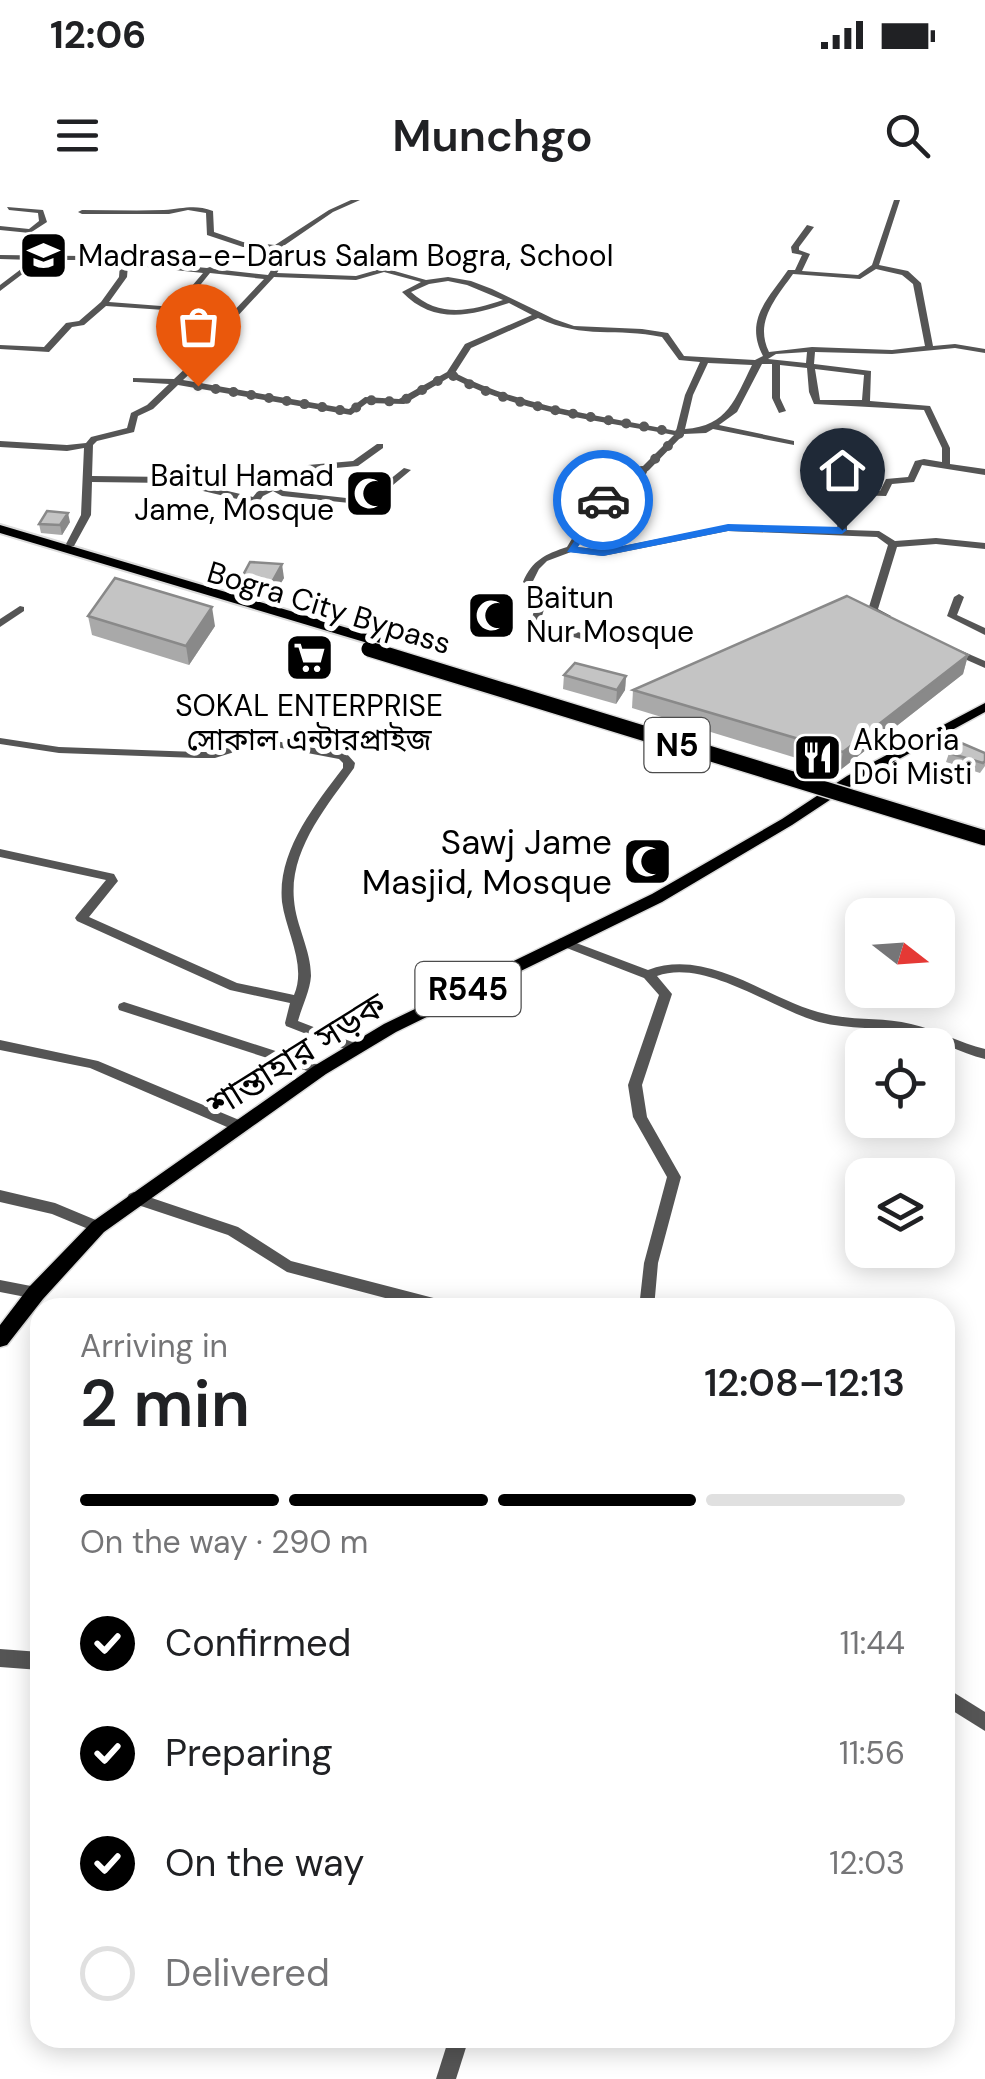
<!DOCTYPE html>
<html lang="en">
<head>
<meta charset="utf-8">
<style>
  body { margin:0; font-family:"DM Sans","Noto Sans Bengali",sans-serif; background:#f6f6f6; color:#202124; height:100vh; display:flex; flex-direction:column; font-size:38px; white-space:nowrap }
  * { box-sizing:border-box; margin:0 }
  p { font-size:32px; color:#757577 }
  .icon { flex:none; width:55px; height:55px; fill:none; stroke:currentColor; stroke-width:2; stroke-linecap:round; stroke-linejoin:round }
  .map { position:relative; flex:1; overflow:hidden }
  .details { position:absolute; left:30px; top:1098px; width:925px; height:750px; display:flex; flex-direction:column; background:#fff; border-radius:30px; box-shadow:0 5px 25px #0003 }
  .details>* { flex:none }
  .needle { width:65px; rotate:107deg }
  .tools { position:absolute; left:845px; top:698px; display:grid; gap:20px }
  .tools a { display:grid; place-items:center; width:110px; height:110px; border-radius:20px; background:#fff; box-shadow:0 5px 25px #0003; font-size:50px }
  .pin { position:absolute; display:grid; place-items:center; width:85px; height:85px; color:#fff; margin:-102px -42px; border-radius:50% 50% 50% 0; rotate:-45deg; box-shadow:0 0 10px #0007 }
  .pin .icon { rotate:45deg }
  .courier { position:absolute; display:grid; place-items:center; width:100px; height:100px; margin:-50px; border:8px solid #1a73e8; border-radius:50%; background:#fff; color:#222; box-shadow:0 2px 12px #0007 }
  .head em { font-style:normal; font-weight:600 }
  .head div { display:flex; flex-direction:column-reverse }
  .head { display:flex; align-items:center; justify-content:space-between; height:170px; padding:0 50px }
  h1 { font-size:65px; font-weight:600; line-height:75px }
  .bar { display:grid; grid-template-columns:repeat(4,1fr); gap:15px 10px; align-content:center; height:120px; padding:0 50px }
  .bar i { height:12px; border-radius:8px; background:#e0e0e0 }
  .bar .selected { background:#000 }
  .bar p { grid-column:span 4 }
  ol { padding:0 50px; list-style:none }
  li { display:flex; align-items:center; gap:30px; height:110px }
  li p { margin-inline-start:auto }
  li .icon { padding:10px; border-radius:50%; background:#000; color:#fff; stroke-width:4 }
  li:last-child { color:#757577 }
  li i { width:55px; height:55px; border:5px solid #e0e0e0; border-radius:50% }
  .status { display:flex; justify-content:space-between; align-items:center; height:70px; padding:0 50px; background:#fff; direction:ltr }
  .status svg { height:28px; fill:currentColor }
  header { display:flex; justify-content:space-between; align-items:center; height:130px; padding:0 50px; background:#fff; font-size:45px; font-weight:600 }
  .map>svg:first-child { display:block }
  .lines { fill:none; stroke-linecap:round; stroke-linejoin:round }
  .major-casing { stroke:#dbdbdb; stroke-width:3 }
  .highway-casing { stroke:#dbdbdb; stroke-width:4 }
  .minor { fill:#555; fill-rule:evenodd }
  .major { fill:#000; fill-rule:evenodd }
  .highway { fill:#000; fill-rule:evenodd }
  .highway-bridge-casing { stroke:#dbdbdb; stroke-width:18; stroke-linecap:butt }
  .highway-bridge { stroke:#000; stroke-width:15 }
  .wall { fill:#a9a9a9 }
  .shaded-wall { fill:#898989 }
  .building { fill:#c4c4c4; stroke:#898989; stroke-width:2.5 }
  .route { fill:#1a73e8 }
  .done { stroke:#595959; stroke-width:10; stroke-dasharray:0 18 }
  .labels { text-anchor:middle; stroke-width:10; stroke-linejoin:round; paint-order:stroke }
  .far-poi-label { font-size:30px; fill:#000; stroke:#fff; text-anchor:start }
  .far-street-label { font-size:30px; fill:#000; stroke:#fff }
  .shield { fill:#fff; stroke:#4c4c4c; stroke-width:2.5 }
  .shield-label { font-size:32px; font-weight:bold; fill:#000 }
  .poi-label { font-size:35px; fill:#000; stroke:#fff; text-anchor:end }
  .street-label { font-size:35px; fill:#000; stroke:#fff }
</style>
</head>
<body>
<div class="status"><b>12:06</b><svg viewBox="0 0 49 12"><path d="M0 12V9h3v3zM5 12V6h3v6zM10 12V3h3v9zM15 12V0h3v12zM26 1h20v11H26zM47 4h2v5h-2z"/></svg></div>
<header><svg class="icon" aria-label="menu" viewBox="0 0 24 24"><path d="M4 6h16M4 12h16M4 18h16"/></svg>Munchgo<svg class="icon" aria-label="search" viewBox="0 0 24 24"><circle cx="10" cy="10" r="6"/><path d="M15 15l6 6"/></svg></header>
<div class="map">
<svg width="985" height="1879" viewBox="0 0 985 1879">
  <rect width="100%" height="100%" fill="#fff"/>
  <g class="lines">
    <defs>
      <polygon id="major" points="985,503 985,512 857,582 792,625 662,702 396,832 326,874 104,1032 43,1099 7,1145 0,1147 0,1125 29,1087 92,1022 314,866 384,824 652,694 782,619 847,576"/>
      <polygon id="highway" points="0,325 381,438 383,441 376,445 371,444 0,333"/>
    </defs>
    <use href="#major" class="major-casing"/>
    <use href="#highway" class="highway-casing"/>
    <g class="minor">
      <path d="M351,0H360L333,12L282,47L289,53L277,73L356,76L384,68L426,80L448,77L471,81L492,89L554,119L574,126L642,129L668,133L684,156L755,160L763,156C744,120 768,99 788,70H795L802,55L792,53L791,47L807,25L814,27L799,47V50L810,54L802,71L858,75L872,65L894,0H900L879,65L908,71L921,83L933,146L955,144L985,149V153L955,148L892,154L815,152L814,164L871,171L870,201L930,206L950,248V264L985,269V275L922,265L914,282L892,284L886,296L847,295V330L879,331L895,341L936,338L985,343V349L936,344L897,347L878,409L891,416L886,419L868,410L888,345L877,337L728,331L603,356L571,352L547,361L539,369L533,381L549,394L540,422L585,434L639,433L644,436L639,439L585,440L531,426L530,424L539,395L523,382C532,360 546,354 567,347L594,302L643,266L674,235C598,220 520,213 450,177L404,204L367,203L351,215L178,185L153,209L138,216L134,232L97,241L93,245L92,276L169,277L253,297L257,292L308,265L353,261L377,244H383V248L358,266L313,270L279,287L284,291L364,300L404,268L411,270L369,305L282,296L273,291L263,296L249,317L246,318L241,315L250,302L169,283L92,282L91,315L74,346H68L66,344L81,315L84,248L67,251L0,247V241L67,245L86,243L91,237L127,228L131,213L147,205L169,184L136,182H133V178L174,179L190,164L208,140L181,137H178V133L211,135L264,79L210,73L179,111L106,106L84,125L72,127L49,152L0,149V145L44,147L66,123L79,121L101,102L119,77L120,64L82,60H41L0,91V85L33,60L0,59V55L82,56L207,68L210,67L214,69L268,75L281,54L275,49L243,47L207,35L206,13L188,10L169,14H82L78,12L82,10C109,10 137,11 164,10C183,9 194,4 213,11L214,32L243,42L275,45L329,10ZM128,65L203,73L174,107L109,102L127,77ZM876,69L902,75L913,84L925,146L892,150L812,147L769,152C754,122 776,98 793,74L860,79ZM384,72L421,82L402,92C434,125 470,116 509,103L532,115L465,144L447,172L399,199L365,197L349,209L183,180L196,168L221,134L274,77L356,80ZM448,81L467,85L503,100C471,111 439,118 411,92L429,84ZM538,118C585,140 616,127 662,137L679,160L700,162L685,195L676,231C601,215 524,208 455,173L471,148ZM807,152L806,163L768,159L776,154ZM708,163L752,165C735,199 728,226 685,229L693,195ZM762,164H772V198L779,213L786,211L780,198V165L807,168L809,192L814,204L924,210L942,248V262L924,259L915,261L908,277L886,279L880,291L840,290L837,330L728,325L603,350L577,347L601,306L649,270L684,234L706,233L713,229L794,245V241L719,225L737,212ZM815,169L864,175L862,200H820Z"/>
      <polygon points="7,7 43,10 47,22 30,33 0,30 0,26 29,29 39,21 38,13 9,10"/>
      <polygon points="959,394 964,397 957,415 985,428 985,435 947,416 954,397"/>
      <polygon points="20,406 24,407 24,411 0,427 0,419"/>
      <polygon points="955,448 985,461 985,468 951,453 950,451"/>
      <path d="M0,538L59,547L197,552H214L259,538L347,554L355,563L354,568C327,606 289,650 294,700C296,726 311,750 311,776C310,791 302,806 298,821L360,845L362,848L360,851H350L286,826L285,823L290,803L230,790L77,721L75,718L77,715L106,680L0,657V649L114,674L118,681L89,717L237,783L294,795C307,765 286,732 282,702C277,652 314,606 343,568V563L339,559L260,544L215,558H197L59,553L0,544Z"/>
      <path d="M563,738L648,770C710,747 768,801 826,814C854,821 883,817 911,824C937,830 960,843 985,849V859C960,853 937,839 911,833C881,826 849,830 819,822C772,809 705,758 657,776L672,794L642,885L647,917L681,977L658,1063L654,1108H639L644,1063L667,977L633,917L628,885L659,795L644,778L559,745L557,742L559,739Z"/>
      <polygon points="124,802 325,867 327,870 320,875 119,810 118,807 119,804"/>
      <polygon points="0,840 98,861 244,922 246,926 244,930 234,930 90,868 0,850"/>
      <polygon points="0,990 55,1003 103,1023 105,1027 103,1031 98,1033 52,1014 0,1002"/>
      <polygon points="134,992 238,1027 291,1061 449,1102 454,1104 456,1108 423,1108 287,1072 228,1035 129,1002 127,998 129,994"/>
      <polygon points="0,1080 36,1087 41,1089 43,1093 41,1097 36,1099 0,1092"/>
      <polygon points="0,1449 40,1452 40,1470 0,1467"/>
      <polygon points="945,1487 985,1512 985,1531 945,1506"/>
      <polygon points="449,1838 469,1838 456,1879 436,1879"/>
    </g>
    <use href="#major" class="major"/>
    <use href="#highway" class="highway"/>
    <defs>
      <polyline id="highway-bridge" points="369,449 985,638"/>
    </defs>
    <use href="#highway-bridge" class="highway-bridge-casing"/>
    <use href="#highway-bridge" class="highway-bridge"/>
  </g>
  <g class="wall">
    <polygon points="70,322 62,335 41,333 39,324"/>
    <polygon points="242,377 284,378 273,396 244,391"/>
    <polygon points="502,400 502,410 498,422 479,419 479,410"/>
    <polygon points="88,416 215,426 189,465 92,435"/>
    <polygon points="968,455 963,474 839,571 632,508 633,490"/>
    <polygon points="564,475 626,476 625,490 616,504 563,489"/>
    <polygon points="949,553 985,553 985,566 980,573 946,562"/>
  </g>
  <g class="shaded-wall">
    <polygon points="68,313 70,322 62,335 60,325"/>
    <polygon points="282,364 284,378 273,396 272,382"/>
    <polygon points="212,407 215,426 189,465 186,446"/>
    <polygon points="968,455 963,474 839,571 843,552"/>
    <polygon points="626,476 625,490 616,504 617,490"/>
  </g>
  <g class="building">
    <polygon points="47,311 68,313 60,325 39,324"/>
    <polygon points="250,362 282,364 272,382 242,377"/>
    <polygon points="115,378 212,407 186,446 88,416"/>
    <polygon points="847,396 968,455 843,552 633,490"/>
    <polygon points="485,398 502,400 498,412 479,410"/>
    <polygon points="575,463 626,476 617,490 564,475"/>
    <polygon points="959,542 985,553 985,561 983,563 949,553"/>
  </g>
  <polygon class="route" points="603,297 609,300 578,347 603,350 728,324 842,327 847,330 842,334 728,331 603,356 567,352"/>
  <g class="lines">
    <path class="done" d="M198,186L351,212L365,200L401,202L450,174C509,210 612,218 680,234L646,268L603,300"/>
  </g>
  <defs>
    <symbol id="school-square" viewBox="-11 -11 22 22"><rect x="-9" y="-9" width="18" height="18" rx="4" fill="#000" stroke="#fff"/><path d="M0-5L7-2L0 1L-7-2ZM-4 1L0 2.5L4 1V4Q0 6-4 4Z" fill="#fff"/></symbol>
    <symbol id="mosque-square" viewBox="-11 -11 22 22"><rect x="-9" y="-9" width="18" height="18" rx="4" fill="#000" stroke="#fff"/><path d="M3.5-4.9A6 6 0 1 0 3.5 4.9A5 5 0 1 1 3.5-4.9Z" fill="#fff"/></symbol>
    <symbol id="supermarket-square" viewBox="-11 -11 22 22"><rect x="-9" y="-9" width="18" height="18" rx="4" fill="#000" stroke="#fff"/><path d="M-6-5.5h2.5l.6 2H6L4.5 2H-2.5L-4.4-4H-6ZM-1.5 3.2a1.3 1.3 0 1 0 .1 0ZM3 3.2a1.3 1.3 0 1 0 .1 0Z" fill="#fff"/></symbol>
    <symbol id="restaurant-square" viewBox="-11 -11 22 22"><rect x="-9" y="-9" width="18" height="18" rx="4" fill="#000" stroke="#fff"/><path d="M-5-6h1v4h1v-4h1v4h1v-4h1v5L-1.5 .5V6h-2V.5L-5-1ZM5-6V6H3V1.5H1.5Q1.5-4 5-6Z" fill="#fff"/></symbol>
  </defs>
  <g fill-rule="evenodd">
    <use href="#school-square" x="16" y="28" width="55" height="55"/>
    <use href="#mosque-square" x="342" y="266" width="55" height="55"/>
    <use href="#mosque-square" x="464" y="388" width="55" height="55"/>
    <use href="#supermarket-square" x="282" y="430" width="55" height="55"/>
    <use href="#restaurant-square" x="790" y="530" width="55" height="55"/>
    <use href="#mosque-square" x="620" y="634" width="55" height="55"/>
  </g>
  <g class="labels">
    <g class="far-poi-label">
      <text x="78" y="66">Madrasa-e-Darus Salam Bogra, School</text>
      <text x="334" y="286" text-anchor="end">Baitul Hamad<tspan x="334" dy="34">Jame, Mosque</tspan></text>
      <text x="526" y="408">Baitun<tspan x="526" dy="34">Nur Mosque</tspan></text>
      <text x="309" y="516" text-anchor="middle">SOKAL ENTERPRISE<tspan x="309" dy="34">সোকাল এন্টারপ্রাইজ</tspan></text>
      <text x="853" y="550">Akboria<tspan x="853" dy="34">Doi Misti</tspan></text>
    </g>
    <g class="far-street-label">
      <text transform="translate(329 408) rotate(17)" y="10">Bogra City Bypass</text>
    </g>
    <g class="shield">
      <rect x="644.5" y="518" width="65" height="54" rx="8"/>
      <rect x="415.5" y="762" width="105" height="54" rx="8"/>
    </g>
    <g class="shield-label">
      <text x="677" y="556">N5</text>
      <text x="468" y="800">R545</text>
    </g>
    <g class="poi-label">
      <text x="612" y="654">Sawj Jame<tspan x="612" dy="40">Masjid, Mosque</tspan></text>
    </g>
    <g class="street-label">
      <text transform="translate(297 855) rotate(-32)" y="12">শান্তাহার সড়ক</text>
    </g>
  </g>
</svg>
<div class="tools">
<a><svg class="needle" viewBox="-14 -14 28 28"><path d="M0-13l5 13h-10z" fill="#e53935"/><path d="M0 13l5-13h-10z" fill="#757577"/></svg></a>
<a><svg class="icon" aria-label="locate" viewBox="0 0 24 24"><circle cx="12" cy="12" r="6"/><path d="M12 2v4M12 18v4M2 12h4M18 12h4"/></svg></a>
<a><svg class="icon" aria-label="layers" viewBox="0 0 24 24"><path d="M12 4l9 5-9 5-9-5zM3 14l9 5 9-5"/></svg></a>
</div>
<div class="pin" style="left:198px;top:186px;background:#ea580c"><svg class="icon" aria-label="bag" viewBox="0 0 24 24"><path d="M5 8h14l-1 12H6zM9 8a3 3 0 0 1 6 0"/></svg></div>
<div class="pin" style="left:842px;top:330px;background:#1f2937"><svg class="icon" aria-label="home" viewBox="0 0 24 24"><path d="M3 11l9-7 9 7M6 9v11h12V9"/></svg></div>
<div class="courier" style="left:603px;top:300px"><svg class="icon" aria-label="car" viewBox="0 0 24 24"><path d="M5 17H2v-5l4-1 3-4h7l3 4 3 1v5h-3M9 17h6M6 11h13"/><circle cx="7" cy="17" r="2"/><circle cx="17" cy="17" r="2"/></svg></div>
<section class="details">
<div class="head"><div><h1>2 min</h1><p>Arriving in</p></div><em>12:08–12:13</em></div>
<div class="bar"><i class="selected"></i><i class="selected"></i><i class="selected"></i><i></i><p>On the way · 290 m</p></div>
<ol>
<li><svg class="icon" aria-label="check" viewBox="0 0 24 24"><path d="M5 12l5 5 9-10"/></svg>Confirmed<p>11:44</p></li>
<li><svg class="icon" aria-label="check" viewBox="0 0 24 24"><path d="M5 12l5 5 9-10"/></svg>Preparing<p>11:56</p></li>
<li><svg class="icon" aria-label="check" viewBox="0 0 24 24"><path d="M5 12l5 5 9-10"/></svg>On the way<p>12:03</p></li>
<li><i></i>Delivered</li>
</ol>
</section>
</div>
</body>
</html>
